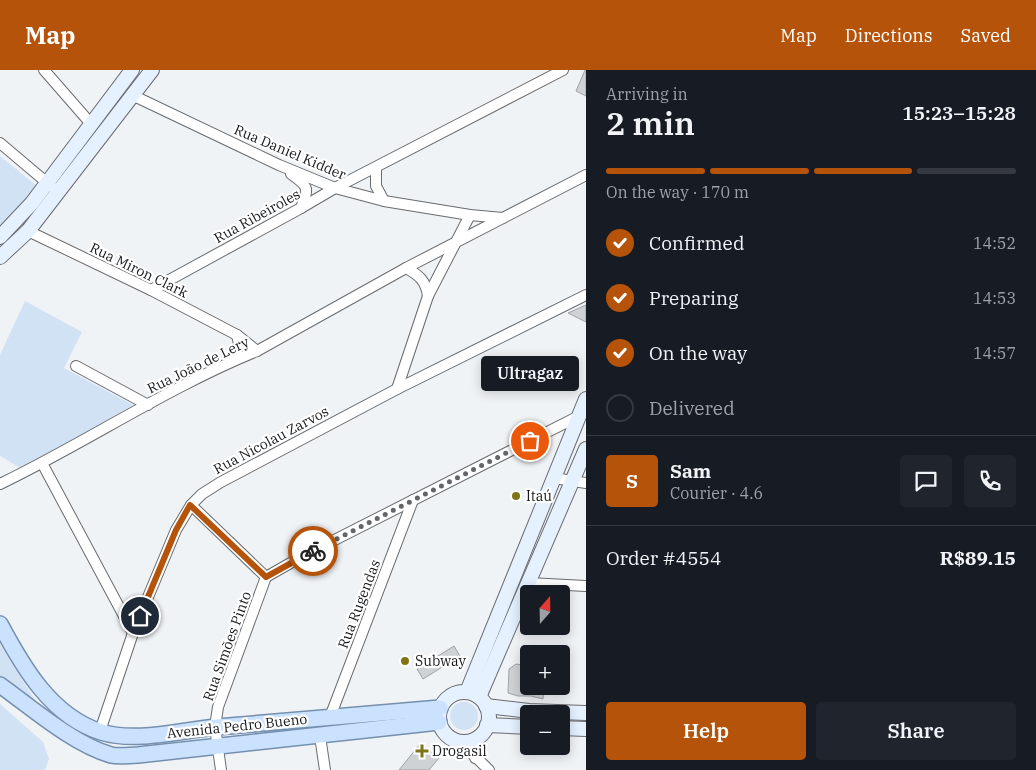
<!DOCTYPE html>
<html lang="en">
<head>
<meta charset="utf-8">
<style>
  body { margin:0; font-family:"IBM Plex Serif",serif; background:#20242c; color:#f1f3f6; height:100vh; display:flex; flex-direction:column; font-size:19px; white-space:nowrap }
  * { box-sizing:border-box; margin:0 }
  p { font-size:16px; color:#9ea1a6 }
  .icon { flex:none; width:28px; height:28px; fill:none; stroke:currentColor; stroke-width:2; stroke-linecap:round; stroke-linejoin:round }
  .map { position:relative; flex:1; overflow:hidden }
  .side { display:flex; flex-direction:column; background:#171b24; width:450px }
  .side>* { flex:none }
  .needle { width:32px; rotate:20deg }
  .buttons { position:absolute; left:520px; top:515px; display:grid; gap:10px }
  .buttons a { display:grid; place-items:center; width:50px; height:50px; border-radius:5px; background:#171b24; box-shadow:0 2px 12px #0003; font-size:25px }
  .pin { position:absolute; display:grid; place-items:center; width:42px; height:42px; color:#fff; margin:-21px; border:2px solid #fff; border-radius:50%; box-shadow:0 1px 5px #0007 }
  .courier { position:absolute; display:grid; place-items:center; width:50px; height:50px; margin:-25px; border:4px solid #b45309; border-radius:50%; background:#fff; color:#222; box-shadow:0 1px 6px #0007 }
  .bubble { position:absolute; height:35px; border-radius:5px; background:#171b24; box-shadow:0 2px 12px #0003; font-size:16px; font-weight:600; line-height:35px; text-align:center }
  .summary em { font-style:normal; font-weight:600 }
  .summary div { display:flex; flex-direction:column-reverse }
  .summary { display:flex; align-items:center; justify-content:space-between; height:85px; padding:0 20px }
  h1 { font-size:32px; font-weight:600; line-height:38px }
  .bar { display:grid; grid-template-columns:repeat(4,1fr); gap:8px 5px; align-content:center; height:60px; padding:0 20px }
  .bar i { height:6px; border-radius:4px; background:#363941 }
  .bar .selected { background:#b45309 }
  .bar p { grid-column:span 4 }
  .line { display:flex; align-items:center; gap:12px; padding:0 20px; border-top:1px solid #363941 }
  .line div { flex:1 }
  .round { display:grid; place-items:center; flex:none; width:52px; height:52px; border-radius:5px; background:#20242c }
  ol { padding:0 20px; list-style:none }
  li { display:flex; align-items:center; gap:15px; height:55px }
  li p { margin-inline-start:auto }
  li .icon { padding:5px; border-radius:50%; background:#b45309; color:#fff; stroke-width:4 }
  li:last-child { color:#9ea1a6 }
  li i { width:28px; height:28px; border:2px solid #363941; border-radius:50% }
  .primary-button { display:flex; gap:10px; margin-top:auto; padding:10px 20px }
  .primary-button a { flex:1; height:58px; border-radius:5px; background:#b45309; color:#fff; font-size:20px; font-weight:600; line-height:58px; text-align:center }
  .primary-button a+a { background:#20242c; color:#f1f3f6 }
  header { display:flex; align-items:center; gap:30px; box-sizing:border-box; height:70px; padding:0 25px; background:#b45309; color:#fff }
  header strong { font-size:24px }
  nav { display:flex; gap:28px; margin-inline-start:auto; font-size:18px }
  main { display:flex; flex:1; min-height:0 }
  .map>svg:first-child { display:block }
  .green { fill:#d2e2f5 }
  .building { fill:#cfd2d5; stroke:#a0a3a6 }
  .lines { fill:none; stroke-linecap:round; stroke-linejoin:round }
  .street-casing { stroke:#696b6e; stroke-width:12 }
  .secondary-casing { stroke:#696b6e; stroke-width:16 }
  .primary-casing { stroke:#758faf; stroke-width:18 }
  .street { stroke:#fff; stroke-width:10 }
  .secondary { stroke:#e5f1ff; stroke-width:14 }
  .primary { stroke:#cae2fe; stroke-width:15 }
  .done { stroke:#646568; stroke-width:5; stroke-dasharray:0 9 }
  .route { stroke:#b45309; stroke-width:6 }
  .poi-dot { fill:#7f7417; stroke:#fff; stroke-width:2 }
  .labels { text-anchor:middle; stroke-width:4.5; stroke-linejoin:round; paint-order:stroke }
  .street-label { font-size:14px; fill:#18191b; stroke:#fff }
  .poi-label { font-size:14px; fill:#18191b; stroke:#fff; text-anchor:start }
</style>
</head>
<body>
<header>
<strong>Map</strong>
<nav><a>Map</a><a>Directions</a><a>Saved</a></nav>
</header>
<main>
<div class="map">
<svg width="586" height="700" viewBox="0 0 586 700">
  <rect width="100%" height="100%" fill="#f0f3f6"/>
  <g class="green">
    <polygon points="0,86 37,116 0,162"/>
    <polygon points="25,231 82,262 64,298 133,335 22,399 0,386 0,285"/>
    <polygon points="0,574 40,638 0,606"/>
    <circle cx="464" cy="646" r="14"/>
    <polygon points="0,634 43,672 49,689 45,700 0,700"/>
  </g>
  <g class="building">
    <polygon points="585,0 586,0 586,26 576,21"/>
    <polygon points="586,235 586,252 568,243"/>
    <polygon points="454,576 460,586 423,609 417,599"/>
    <polygon points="516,594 529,596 529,616 544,616 543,629 531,626 518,626 508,623 509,599"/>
    <polygon points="420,674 439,688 429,700 399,700"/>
  </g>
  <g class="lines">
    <defs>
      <g id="street">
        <polyline points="44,0 92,55"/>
        <polyline points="132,25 279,95 335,118 384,131 470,145 503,148"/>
        <polyline points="0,73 58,122"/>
        <polyline points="376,98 376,116 384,131"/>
        <path d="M291,104C309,117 309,117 301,138"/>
        <polyline points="28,161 151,220 237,265 257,281"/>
        <path d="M406,198C419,205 426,211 428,226"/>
        <polyline points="151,220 301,138 335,118 563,0"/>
        <polyline points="232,291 239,274 237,265"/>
        <polyline points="76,296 148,335"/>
        <polyline points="397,319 428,226 470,145"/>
        <polyline points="42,393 133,563"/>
        <polyline points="554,408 586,413"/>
        <path d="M0,414C87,372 168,317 257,281L406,198L586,105"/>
        <polyline points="191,435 266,507"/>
        <polyline points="528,513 586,516"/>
        <polyline points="330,647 413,430"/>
        <polyline points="100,661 133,563 176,460 191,435 202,424 221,412 397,319 586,225"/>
        <polyline points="320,666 325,700"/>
        <polyline points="459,671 489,700"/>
        <polyline points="472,671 475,688"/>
        <polyline points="221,700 215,657 218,637 266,507 301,487 579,346"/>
      </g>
      <g id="secondary">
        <polyline points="0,167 32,133 132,0"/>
        <polyline points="0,187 28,161 152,0"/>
        <circle cx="464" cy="647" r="25"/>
        <polyline points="467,622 586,329"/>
        <polyline points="479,627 586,379"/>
        <polyline points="486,636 529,641 586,643"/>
        <polyline points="487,655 529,657"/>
        <polyline points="561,658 586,659"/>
      </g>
      <g id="primary">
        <path d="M0,554C23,597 51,646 101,662C136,673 181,660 217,657C291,650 366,645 440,638"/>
        <path d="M0,615C32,638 73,674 111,685C119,687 130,685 138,685L439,652"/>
      </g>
    </defs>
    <use href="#street" class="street-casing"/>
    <use href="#secondary" class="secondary-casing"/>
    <use href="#primary" class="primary-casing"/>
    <use href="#street" class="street"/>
    <use href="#secondary" class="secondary"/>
    <use href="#primary" class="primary"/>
  </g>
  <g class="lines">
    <polyline class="done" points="313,481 530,371"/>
    <polyline class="route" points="140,546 176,460 190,435 266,507 313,481"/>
  </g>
  <g class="poi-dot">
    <circle cx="516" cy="426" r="5"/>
    <circle cx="405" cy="591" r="5"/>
    <path d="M419.5 673.5h5v5h5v5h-5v5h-5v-5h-5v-5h5z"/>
  </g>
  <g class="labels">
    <g class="street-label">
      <text transform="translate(290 82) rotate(23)" y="5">Rua Daniel Kidder</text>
      <text transform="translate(257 146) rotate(-29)" y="5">Rua Ribeiroles</text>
      <text transform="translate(139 200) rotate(26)" y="5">Rua Miron Clark</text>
      <text transform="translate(198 295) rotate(-26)" y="5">Rua João de Lery</text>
      <text transform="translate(271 370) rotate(-28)" y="5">Rua Nicolau Zarvos</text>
      <text transform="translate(359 534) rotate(-69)" y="5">Rua Rugendas</text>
      <text transform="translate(227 576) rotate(-70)" y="5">Rua Simões Pinto</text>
      <text transform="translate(237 656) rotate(-6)" y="5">Avenida Pedro Bueno</text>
    </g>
    <g class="poi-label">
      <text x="526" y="431">Itaú</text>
      <text x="415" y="596">Subway</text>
      <text x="432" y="686">Drogasil</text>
    </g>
  </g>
</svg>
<div class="buttons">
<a><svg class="needle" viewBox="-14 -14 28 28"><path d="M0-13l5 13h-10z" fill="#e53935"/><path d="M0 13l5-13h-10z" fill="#9ea1a6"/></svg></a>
<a>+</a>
<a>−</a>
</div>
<div class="pin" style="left:530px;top:371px;background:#ea580c"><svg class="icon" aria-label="bag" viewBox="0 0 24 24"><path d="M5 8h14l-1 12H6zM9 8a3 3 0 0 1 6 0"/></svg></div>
<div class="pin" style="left:140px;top:546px;background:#1f2937"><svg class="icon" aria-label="home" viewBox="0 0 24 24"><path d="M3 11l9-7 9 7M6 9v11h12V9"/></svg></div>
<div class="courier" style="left:313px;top:481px"><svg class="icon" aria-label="bike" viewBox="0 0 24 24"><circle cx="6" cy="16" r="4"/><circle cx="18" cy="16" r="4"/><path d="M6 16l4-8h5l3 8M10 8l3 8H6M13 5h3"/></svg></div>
<div class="bubble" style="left:481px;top:286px;width:98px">Ultragaz</div>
</div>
<section class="side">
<div class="summary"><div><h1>2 min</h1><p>Arriving in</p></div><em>15:23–15:28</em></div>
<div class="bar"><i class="selected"></i><i class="selected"></i><i class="selected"></i><i></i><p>On the way · 170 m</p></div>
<ol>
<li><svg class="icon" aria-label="check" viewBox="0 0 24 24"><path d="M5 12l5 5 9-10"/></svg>Confirmed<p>14:52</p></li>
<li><svg class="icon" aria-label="check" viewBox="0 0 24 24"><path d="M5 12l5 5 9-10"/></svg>Preparing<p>14:53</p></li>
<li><svg class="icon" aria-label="check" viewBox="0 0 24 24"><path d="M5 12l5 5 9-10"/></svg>On the way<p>14:57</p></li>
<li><i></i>Delivered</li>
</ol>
<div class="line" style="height:90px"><b class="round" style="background:#b45309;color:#fff">S</b><div><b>Sam</b><p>Courier · 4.6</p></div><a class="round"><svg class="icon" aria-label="chat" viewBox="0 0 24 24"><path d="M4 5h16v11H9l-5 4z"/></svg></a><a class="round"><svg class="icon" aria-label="phone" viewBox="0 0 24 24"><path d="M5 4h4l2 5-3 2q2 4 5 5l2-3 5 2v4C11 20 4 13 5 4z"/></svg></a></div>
<div class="line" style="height:65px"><div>Order #4554</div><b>R$89.15</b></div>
<div class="primary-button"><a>Help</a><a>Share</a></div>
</section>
</main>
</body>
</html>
